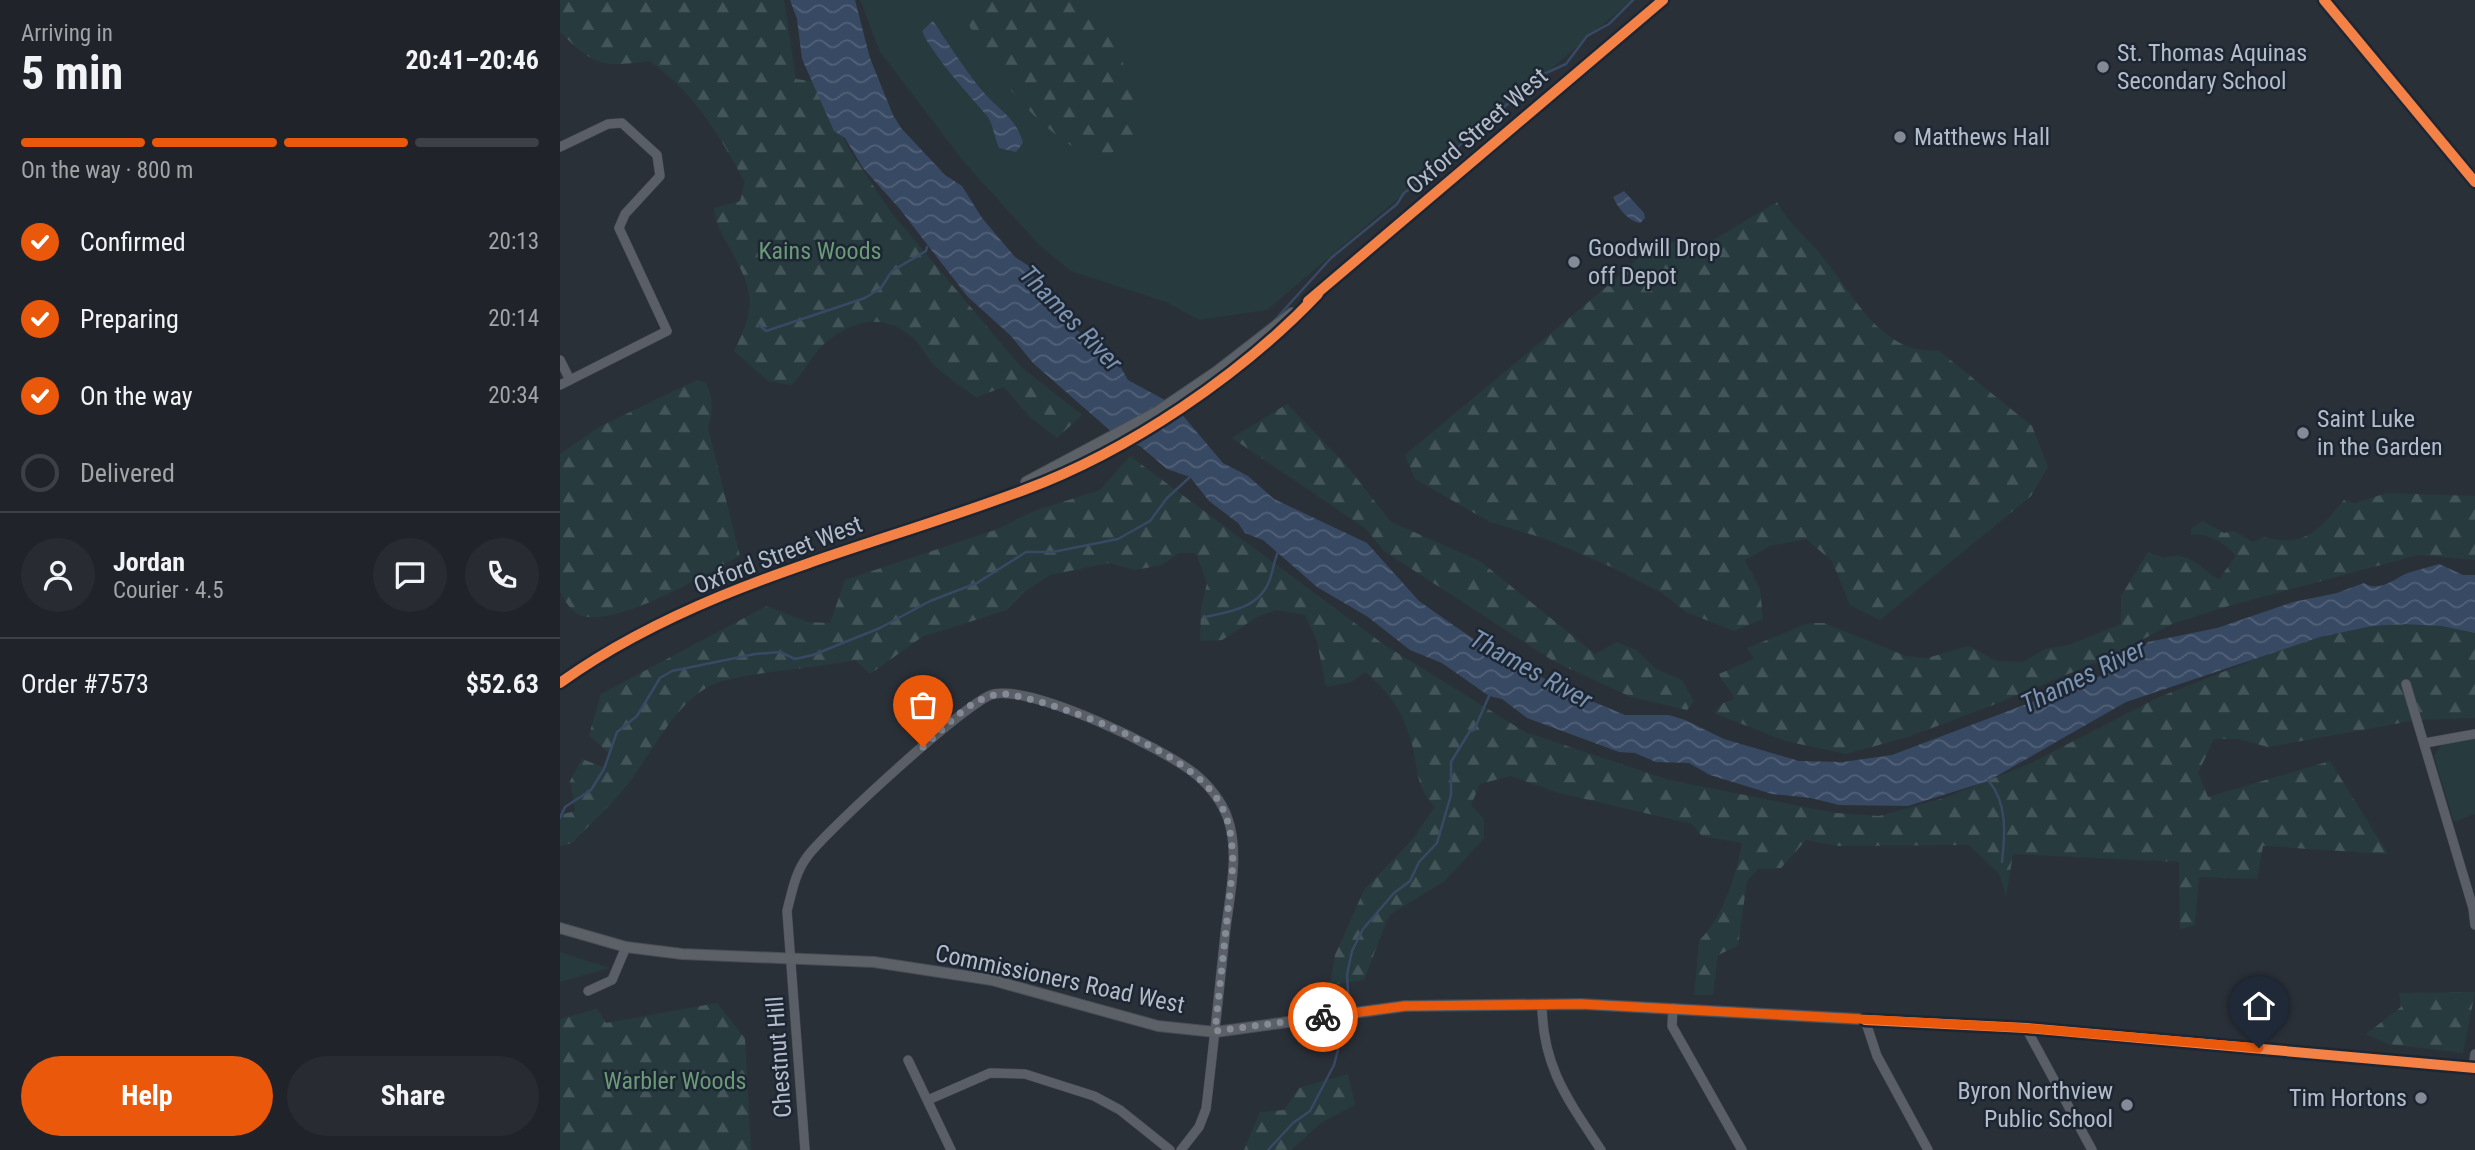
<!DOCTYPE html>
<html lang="en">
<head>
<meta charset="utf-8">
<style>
  body { margin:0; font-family:"Roboto Condensed",sans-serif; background:#282c32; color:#f1f3f6; height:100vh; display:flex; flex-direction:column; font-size:26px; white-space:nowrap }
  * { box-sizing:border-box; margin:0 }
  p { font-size:23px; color:#a2a4a8 }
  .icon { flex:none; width:38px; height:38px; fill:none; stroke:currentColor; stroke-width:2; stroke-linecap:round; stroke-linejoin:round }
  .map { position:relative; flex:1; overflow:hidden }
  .side { display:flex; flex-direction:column; background:#20242a; width:560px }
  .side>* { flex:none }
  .pin { position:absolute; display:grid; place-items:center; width:60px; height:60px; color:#fff; margin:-72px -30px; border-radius:50% 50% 50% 0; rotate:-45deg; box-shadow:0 0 7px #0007 }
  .pin .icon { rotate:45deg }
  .courier { position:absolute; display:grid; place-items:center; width:70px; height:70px; margin:-35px; border:5px solid #ea580c; border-radius:50%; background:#fff; color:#222; box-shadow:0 2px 9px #0007 }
  .summary em { font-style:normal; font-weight:700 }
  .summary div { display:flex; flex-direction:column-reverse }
  .summary { display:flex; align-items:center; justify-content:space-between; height:119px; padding:0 21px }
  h1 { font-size:46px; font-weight:700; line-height:52px }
  .bar { display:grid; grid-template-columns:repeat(4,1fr); gap:10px 7px; align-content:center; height:84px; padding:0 21px }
  .bar i { height:9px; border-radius:5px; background:#3d4147 }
  .bar .selected { background:#ea580c }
  .bar p { grid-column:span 4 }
  .line { display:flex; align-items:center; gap:18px; padding:0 21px; border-top:2px solid #3d4147 }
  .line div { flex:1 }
  .round { display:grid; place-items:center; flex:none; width:74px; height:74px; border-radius:37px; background:#282c32 }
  ol { padding:0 21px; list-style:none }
  li { display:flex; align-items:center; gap:21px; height:77px }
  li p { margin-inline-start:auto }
  li .icon { padding:7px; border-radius:50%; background:#ea580c; color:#fff; stroke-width:4 }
  li:last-child { color:#a2a4a8 }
  li i { width:38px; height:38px; border:4px solid #3d4147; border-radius:50% }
  .action { display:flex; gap:14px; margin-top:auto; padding:14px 21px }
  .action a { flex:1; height:80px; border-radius:42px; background:#ea580c; color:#fff; font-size:28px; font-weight:700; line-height:80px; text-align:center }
  .action a+a { background:#282c32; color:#f1f3f6 }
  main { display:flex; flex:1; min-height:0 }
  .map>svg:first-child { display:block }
  .green { fill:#273a3e }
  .forest { fill:url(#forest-firs) }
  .water { fill:url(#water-waves) }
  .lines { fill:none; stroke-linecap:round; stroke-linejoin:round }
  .stream { stroke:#384963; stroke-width:2.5 }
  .minor-casing { stroke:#484c53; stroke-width:10 }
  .major-casing { stroke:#484c55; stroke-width:12 }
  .minor { stroke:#5a5e66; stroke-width:9 }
  .major { stroke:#5c6168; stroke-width:10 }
  .cycleway-casing { stroke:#1d2633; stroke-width:15 }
  .cycleway { stroke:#f48246; stroke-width:10 }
  .done { stroke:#848b96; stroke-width:7; stroke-dasharray:0 12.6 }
  .route { stroke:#ea580c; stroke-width:9 }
  .poi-dot { fill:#848b96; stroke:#1d2633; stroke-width:2.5 }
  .labels { text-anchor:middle; stroke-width:5; stroke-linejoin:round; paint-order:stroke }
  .poi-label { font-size:24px; fill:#b4bcc9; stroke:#1d2633; text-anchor:start }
  .street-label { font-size:24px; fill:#b4bcc9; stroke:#1d2633 }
  .park-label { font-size:24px; fill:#6b9a76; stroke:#1d2633 }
  .water-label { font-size:26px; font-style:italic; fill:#7c92b1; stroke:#1d2633 }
</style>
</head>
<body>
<main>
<section class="side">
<div class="summary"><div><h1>5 min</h1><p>Arriving in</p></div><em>20:41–20:46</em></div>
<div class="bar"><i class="selected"></i><i class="selected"></i><i class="selected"></i><i></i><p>On the way · 800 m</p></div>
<ol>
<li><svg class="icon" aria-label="check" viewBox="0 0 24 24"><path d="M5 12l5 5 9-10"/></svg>Confirmed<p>20:13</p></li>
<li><svg class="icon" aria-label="check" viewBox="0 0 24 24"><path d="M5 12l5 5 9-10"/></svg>Preparing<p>20:14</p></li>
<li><svg class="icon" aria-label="check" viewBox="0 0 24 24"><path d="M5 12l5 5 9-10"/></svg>On the way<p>20:34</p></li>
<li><i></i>Delivered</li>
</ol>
<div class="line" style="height:126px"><a class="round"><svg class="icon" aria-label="person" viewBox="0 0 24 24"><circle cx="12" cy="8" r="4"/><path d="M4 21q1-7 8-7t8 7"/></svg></a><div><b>Jordan</b><p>Courier · 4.5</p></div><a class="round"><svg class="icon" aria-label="chat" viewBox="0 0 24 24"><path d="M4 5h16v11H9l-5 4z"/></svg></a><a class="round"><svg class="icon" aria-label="phone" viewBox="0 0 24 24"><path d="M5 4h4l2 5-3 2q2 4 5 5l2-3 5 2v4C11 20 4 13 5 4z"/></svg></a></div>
<div class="line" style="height:91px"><div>Order #7573</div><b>$52.63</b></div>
<div class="action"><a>Help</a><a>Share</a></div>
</section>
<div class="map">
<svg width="1915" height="1150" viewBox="0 0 1915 1150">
  <defs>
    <pattern id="forest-firs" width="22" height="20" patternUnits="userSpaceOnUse" patternTransform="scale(1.75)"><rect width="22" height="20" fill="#273a3e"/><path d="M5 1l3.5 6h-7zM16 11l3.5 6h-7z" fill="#445559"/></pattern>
    <pattern id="water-waves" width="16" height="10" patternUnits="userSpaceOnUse" patternTransform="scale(1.75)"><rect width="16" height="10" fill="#384963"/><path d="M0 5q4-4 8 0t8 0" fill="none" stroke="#526178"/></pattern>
  </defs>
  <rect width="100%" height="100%" fill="#2a3038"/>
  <g class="green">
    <polygon points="300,0 1072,0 707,310 639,320 606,302 511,271 478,244 404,162 320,52"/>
    <polygon points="1915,738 1915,814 1894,822 1874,756 1882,744"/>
    <polygon points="0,952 50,968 0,982"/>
  </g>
  <g class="forest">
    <path d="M0,0H224L236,79L256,82L290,151L330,211L461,367L522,415L497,438L470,417L444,387L416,397C403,388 389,378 377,368C367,359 362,346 353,338C324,312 292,320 265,343C251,355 245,372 231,385L208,381L174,351C199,302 192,289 167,243C160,231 155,222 154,208L180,201L185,182C158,133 135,94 90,61C41,67 36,67 0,32Z"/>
    <path d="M397,0H535C547,22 582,101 578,123C574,144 552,154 534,159C469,126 426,65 397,0Z"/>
    <path d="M1217,202C1228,224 1247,237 1262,256C1293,293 1321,356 1378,350L1472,426L1488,467L1471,496L1320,620L1290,605L1272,561L1246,539L1210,546L1185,560L1200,589L1203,619L1174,631L1126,612L1102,593L1049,566L986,539L930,522L855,479L845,455L1069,268L1091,241L1148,243Z"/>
    <path d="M137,380L146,383C154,400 153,410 148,428L180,556C149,572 48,634 16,613C8,607 4,599 0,591V454L39,427Z"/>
    <polygon points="727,404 787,466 831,522 920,561 1035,654 1057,642 1076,650 1096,669 1122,680 1134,701 1127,710 1071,697 995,662 824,551 805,528 672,438"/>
    <path d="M570,456L823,644L965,732L1109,780L1275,813L1319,816L1384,798L1469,764L1597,698L1736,643L1805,626L1882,616L1915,627V718L1857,720L1708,747L1678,739H1654L1638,773L1648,797L1770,761L1828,854L1703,846L1697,879L1639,877L1635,925L1620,929L1619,862L1453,854L1446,897L1440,875L1409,845L1278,846L1246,840L1221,868L1198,869L1187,881L1178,946L1158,955L1153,995H1134L1139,941C1163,917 1176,877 1182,843L1142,836L1132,824L999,793L950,776L920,784L911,805L924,819V838L885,881L829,915L804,980L770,985L775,955L804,890L852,840L875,807C857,790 858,771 853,748C845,715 831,693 805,672L791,682L766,687L757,641L745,615L716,610L697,617L662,640L640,641L641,609L647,583L636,553H619L602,565L575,570L549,563L490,575L467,590L447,610L362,637L310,674L295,660C251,669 205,670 163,681C119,692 93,753 67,785C51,806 30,824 12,843L0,846V815L15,811L10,781L22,759L43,767L50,754L29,735L41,694L207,606L247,622L270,623L285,580L438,529L474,511L540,490Z"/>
    <path d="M1827,493L1915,496V560L1858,555L1665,607L1612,624L1547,658L1428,707L1348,737L1286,754L1225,741L1154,713L1163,703L1174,699C1171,688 1163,685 1159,674L1194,659L1187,648L1249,623H1264L1346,656L1367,658L1409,646L1437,661L1463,662L1485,649L1509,645L1561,624V596L1588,552L1604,558C1628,549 1639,568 1659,579L1676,556C1666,544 1647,532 1631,535V529L1642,521L1664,533L1674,531L1693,542L1704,537C1744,549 1760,529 1784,500L1795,503Z"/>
    <polygon points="1915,992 1903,1053 1828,1044 1806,1034 1841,1007 1839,993"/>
    <polygon points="157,1003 185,1038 191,1150 0,1150 0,1019 37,1009 46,1023"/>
    <polygon points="788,1074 795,1105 761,1123 731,1150 684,1150 700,1112 724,1110 739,1088"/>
  </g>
  <g class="water">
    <path d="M230,0H295L310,58L333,115L341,128L385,175L402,186L422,218L455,257L469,266L477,285L503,318L560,366L568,380L614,405L663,463L688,476L714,499L807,543L859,601L896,627L933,652L1010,692L1065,715H1109L1125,720L1164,739L1239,761L1283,762L1332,755L1551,672L1566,663L1588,642L1657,628L1733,602L1777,593L1804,583C1821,594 1836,576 1851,572C1860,569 1870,567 1879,564L1903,575H1915V633L1882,626L1842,624L1812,626L1760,637L1566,702L1428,781L1348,806L1279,805L1251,798L1212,794L1150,775L1129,763L1096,762L1075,753L1059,752L967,718L942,699L929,696L882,663L850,650L808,617L757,587L703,540L685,533L678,523L649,501L630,477L607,469L580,446L562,441L473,363L451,336L407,296L339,208L303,168L285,138L274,131L242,59L237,19Z"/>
    <path d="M373,21C388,43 403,67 420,88C435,108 457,117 463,143L456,152L439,148C435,139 433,125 428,117C410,96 372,55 362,31Z"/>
    <path d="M1064,191L1084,213L1085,218L1080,223C1068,221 1058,208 1053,197Z"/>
  </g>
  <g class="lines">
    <g class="stream">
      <polyline points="714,321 771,258 837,204 844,193 874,172 902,143 942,113 945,106 969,88 975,78 1006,64 1027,36 1049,24 1073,0"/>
      <polyline points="199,325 206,331 305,298 321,288 332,271 366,251 367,247"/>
      <path d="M645,617C670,612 700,608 710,579C713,570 714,561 718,552"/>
      <path d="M1428,780C1448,803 1445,835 1442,862"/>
      <polyline points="0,818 5,807 31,790 44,769 57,732 77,716 100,678 112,671 195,654 220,652 235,659 253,655 320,628 370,601 417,583 466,552 493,552 558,539 590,521 607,498 631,476"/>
      <polyline points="789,1010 787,975 792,951 803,929 834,893 850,881 859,862 877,843 891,795 891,762 910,731 914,730 929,696"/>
      <polyline points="708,1150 733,1123 750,1111 774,1065 787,1016"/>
    </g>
    <defs>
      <g id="minor">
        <polyline points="0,147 48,124 62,123 97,155 100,176 65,214 59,228 107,331 0,385"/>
        <polyline points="0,360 10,380"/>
        <polyline points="1846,684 1913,908 1915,925"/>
        <polyline points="1865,743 1915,734"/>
        <polyline points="28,991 52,980 66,947"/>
        <path d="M982,1004C982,1066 1008,1100 1041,1150"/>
        <polyline points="1113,1008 1112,1026 1182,1150"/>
        <polyline points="1305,1020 1317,1056 1368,1150"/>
        <polyline points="1466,1028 1532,1150"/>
        <polyline points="348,1060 391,1150"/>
        <polyline points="1913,1068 1915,1054"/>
        <polyline points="368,1100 430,1073 465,1074 534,1096 560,1110 610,1150"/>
        <path d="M245,1150L227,911C232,892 235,873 247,857C265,832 410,698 434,694C474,686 601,747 634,773C648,784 662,801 668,819C680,854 669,899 665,935C659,993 653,1051 646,1109L639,1127L621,1150"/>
      </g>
      <g id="major">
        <polyline points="1764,0 1915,182"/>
        <polyline points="753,297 1103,0"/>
        <polyline points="466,482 597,412 656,372 732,313"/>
        <path d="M0,683C138,584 307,549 464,490C569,451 681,375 758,294"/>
        <polyline points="0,928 66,947 122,954 314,962 432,980 598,1026 655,1032 845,1006 1021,1004 1466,1028 1915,1068"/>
      </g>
    </defs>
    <use href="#minor" class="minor-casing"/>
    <use href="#major" class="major-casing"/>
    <use href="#minor" class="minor"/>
    <use href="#major" class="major"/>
    <defs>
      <g id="cycleway">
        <polyline points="1764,0 1915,182"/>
        <polyline points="748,301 1103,0"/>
        <path d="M0,683C138,584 307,549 464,490C569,451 681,375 758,294"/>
        <polyline points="1305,1020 1466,1028 1915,1068"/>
      </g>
    </defs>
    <use href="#cycleway" class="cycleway-casing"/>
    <use href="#cycleway" class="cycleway"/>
  </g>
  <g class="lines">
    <path class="done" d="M363,747C388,726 413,692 448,694C505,705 630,751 659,802C671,821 672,842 673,864L655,1031L763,1017"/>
    <polyline class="route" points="763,1017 845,1006 1021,1004 1466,1028 1699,1048"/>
  </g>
  <g class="poi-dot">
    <circle cx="1543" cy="67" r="7"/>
    <circle cx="1340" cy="137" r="7"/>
    <circle cx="1014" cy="262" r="7"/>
    <circle cx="1743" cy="433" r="7"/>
    <circle cx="1861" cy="1098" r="7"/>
    <circle cx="1567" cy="1105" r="7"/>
  </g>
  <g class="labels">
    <g class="poi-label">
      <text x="1557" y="61">St. Thomas Aquinas<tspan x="1557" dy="28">Secondary School</tspan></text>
      <text x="1354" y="145">Matthews Hall</text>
      <text x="1028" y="256">Goodwill Drop<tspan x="1028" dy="28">off Depot</tspan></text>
      <text x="1757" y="427">Saint Luke<tspan x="1757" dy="28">in the Garden</tspan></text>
      <text x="1553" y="1099" text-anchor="end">Byron Northview<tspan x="1553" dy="28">Public School</tspan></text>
      <text x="1847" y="1106" text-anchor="end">Tim Hortons</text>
    </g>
    <g class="street-label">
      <text transform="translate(917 131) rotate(-41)" y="8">Oxford Street West</text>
      <text transform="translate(218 555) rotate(-21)" y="8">Oxford Street West</text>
      <text transform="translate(500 979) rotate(12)" y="8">Commissioners Road West</text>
      <text transform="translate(219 1057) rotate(-94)" y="8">Chestnut Hill</text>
    </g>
    <g class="park-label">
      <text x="260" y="259">Kains Woods</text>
      <text x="115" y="1089">Warbler Woods</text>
    </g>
    <g class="water-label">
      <text transform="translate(511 318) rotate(46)" y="9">Thames River</text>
      <text transform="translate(971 669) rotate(29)" y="9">Thames River</text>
      <text transform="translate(1523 676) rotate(-26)" y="9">Thames River</text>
    </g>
  </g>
</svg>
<div class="pin" style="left:363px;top:747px;background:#ea580c"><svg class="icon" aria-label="bag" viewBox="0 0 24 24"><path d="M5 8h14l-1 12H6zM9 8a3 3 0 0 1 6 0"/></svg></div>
<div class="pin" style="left:1699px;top:1048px;background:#1f2937"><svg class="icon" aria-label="home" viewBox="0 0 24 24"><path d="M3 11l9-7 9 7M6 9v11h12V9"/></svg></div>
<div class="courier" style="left:763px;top:1017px"><svg class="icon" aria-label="bike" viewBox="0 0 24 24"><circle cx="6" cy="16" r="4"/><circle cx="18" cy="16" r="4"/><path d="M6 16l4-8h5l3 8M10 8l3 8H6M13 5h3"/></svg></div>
</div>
</main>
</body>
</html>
